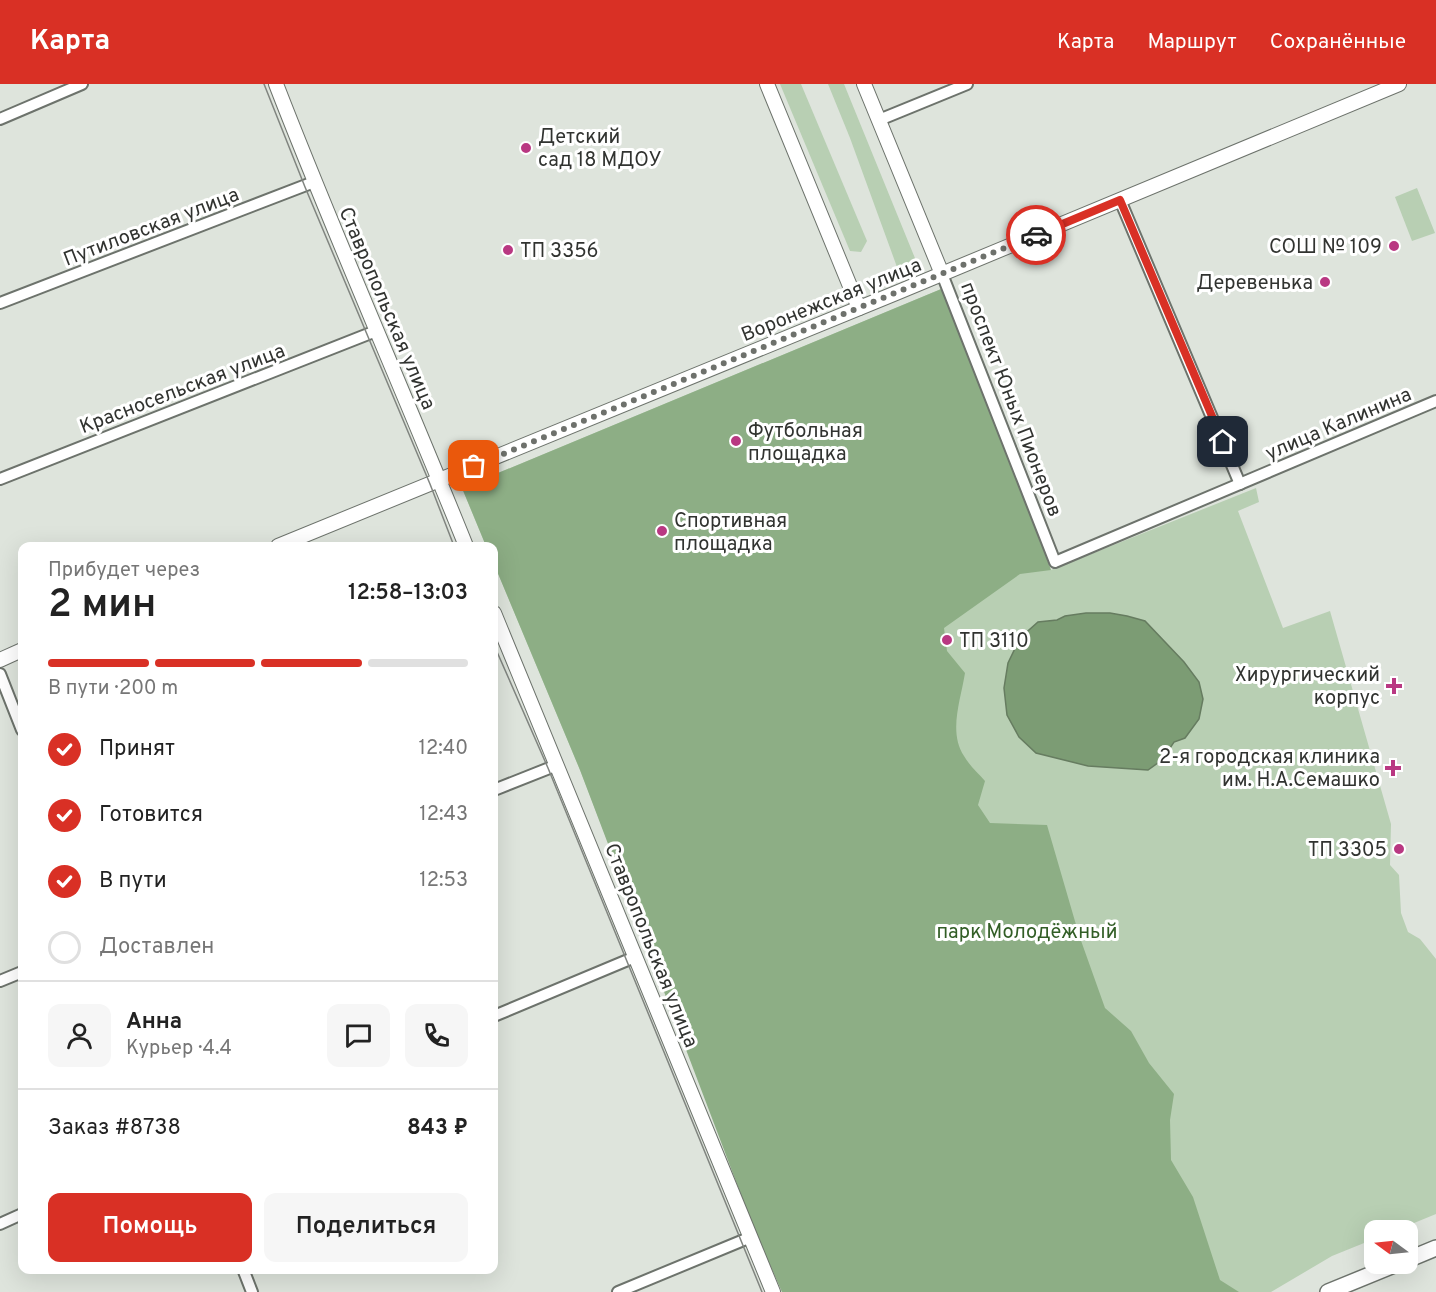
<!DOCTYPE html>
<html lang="ru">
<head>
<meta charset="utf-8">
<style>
  body { margin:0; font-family:Overpass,sans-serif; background:#f6f6f6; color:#222; height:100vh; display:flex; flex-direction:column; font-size:22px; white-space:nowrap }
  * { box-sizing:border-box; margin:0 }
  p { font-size:20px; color:#767676 }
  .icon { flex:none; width:33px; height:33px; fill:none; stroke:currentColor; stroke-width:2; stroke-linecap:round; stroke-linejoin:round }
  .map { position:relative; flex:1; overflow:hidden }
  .drawer { position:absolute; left:18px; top:458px; width:480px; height:732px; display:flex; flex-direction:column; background:#fff; border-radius:12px; box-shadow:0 6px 24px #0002 }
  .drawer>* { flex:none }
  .needle { width:39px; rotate:285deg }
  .tools { position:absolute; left:1364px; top:1136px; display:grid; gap:12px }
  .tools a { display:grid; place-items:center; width:54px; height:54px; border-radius:12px; background:#fff; box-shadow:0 6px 24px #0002; font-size:30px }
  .pin { position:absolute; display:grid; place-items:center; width:51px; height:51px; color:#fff; margin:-26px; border-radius:12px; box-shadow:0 3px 9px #0006 }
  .courier { position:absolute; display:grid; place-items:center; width:60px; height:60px; margin:-30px; border:4px solid #d93025; border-radius:50%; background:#fff; color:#222; box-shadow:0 2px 8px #0007 }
  .summary em { font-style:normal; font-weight:600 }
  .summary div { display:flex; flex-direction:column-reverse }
  .summary { display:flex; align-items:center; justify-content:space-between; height:102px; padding:0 30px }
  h1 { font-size:39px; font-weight:600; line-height:45px }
  .bar { display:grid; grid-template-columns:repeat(4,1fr); gap:9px 6px; align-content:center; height:72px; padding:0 30px }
  .bar i { height:8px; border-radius:4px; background:#e0e0e0 }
  .bar .current { background:#d93025 }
  .bar p { grid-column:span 4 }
  .line { display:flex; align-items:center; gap:15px; padding:0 30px; border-top:2px solid #e0e0e0 }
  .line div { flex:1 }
  .round { display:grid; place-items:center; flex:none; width:63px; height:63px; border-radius:12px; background:#f6f6f6 }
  ol { padding:0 30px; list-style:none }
  li { display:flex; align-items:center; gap:18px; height:66px }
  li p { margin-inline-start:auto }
  li .icon { padding:6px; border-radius:50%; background:#d93025; color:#fff; stroke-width:4 }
  li:last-child { color:#767676 }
  li i { width:33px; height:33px; border:3px solid #e0e0e0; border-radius:50% }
  .button { display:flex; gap:12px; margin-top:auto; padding:12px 30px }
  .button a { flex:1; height:69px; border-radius:12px; background:#d93025; color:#fff; font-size:24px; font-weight:600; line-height:69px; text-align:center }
  .button a+a { background:#f6f6f6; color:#222 }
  header { display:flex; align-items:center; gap:36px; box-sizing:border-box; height:84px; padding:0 30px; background:#d93025; color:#fff }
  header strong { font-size:28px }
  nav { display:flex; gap:33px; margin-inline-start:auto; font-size:21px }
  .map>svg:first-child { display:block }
  .green { fill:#b8cfb3 }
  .forest { fill:#8dae85 }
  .water { fill:#7c9c74; stroke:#667c60; stroke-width:1.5 }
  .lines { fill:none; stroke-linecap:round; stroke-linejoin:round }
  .minor-casing { stroke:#6d736c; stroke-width:14 }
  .tertiary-casing { stroke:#6d736c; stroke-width:16 }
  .secondary-casing { stroke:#6d736c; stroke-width:18 }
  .minor { stroke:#fff; stroke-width:10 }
  .tertiary { stroke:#fff; stroke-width:14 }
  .secondary { stroke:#fff; stroke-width:15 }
  .tram { stroke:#818580; stroke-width:1.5 }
  .done { stroke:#6e716c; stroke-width:6; stroke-dasharray:0 10.8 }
  .route { stroke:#d93025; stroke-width:8 }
  .poi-dot { fill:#b93882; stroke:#fff; stroke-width:2 }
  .labels { text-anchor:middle; stroke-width:6; stroke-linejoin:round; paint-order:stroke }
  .poi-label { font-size:20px; fill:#313330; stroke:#fff; text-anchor:start }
  .street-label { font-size:20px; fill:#313330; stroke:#fff }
  .park-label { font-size:20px; fill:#325e26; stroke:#fff }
</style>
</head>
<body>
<header>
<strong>Карта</strong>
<nav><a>Карта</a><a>Маршрут</a><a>Сохранённые</a></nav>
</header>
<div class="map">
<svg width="1436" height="1208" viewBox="0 0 1436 1208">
  <rect width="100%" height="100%" fill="#dee4dc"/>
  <g class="green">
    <polygon points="780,0 801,0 867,157 861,168 850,167"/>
    <polygon points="828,0 844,0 919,184 910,191 897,183 850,54"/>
    <polygon points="1417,104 1435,149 1412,157 1395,113"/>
    <polygon points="946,203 1051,486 1256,404 1259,418 1238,427 1283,544 1330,527 1391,740 1390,781 1399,791 1401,829 1408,848 1420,855 1436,875 1436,1130 1397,1146 1374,1146 1374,1155 1332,1172 1271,1208 782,1208 580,686 494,480 494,462 486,462 462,404"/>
  </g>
  <path class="forest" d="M946,203L1051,486L1020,490L944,544L947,567L965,589C961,615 948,648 964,672C969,681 978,689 985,697L978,721L990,739L1047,741L1079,851L1105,924L1131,947L1149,979L1174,1010L1170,1036L1171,1076L1193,1113L1220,1196L1239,1208H782L754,1145L580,686L494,480V462H486L462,404Z"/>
  <polygon class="water" points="1086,529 1110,529 1127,532 1145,537 1184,578 1199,598 1203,615 1199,635 1185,654 1174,658 1162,676 1148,686 1088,682 1036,669 1019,653 1007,631 1004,604 1008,579 1020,554 1038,538 1057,536 1065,532"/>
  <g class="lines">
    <defs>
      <g id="minor">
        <polyline points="0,35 82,0"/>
        <polyline points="879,36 967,0"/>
        <polyline points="1120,116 1240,400"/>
        <polyline points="942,190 1055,478 1436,317"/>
        <polyline points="0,219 314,98"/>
        <polyline points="0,395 376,247"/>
        <polyline points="0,590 22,646"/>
        <polyline points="494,706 557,681"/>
        <polyline points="0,897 22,888"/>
        <polyline points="494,932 635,873"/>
        <polyline points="0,1140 22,1130"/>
        <polyline points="243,1185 252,1208"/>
        <polyline points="618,1208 751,1153"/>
      </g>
      <g id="tertiary">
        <path d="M276,0C336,155 404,308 466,462"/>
        <polyline points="767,0 859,224"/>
        <polyline points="864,0 942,190"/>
        <polyline points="278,462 896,209 1399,0"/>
        <polyline points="494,529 773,1208"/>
        <polyline points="0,576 22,566"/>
      </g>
      <g id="secondary">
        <polyline points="1407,1176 1436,1164"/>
        <polyline points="1328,1208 1399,1179"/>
      </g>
    </defs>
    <use href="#minor" class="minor-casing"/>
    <use href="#tertiary" class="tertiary-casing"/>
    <use href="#secondary" class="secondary-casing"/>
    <use href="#minor" class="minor"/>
    <use href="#tertiary" class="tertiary"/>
    <use href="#secondary" class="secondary"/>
    <g class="tram">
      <polyline points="264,0 305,103 430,400 454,462"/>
      <polyline points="494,561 548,684 762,1208"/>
    </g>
  </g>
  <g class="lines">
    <polyline class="done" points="474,382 1036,151"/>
    <polyline class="route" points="1036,151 1120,116 1223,358"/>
  </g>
  <g class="poi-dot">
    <circle cx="526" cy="64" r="6"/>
    <circle cx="1394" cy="162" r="6"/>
    <circle cx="508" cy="166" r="6"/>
    <circle cx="1325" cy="198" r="6"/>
    <circle cx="736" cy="357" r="6"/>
    <circle cx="662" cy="447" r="6"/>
    <circle cx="947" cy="556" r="6"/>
    <path d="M1391 593h6v6h6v6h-6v6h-6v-6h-6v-6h6z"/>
    <path d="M1390 675h6v6h6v6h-6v6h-6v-6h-6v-6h6z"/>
    <circle cx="1399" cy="765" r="6"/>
  </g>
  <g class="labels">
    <g class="poi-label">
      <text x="538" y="59">Детский<tspan x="538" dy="23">сад 18 МДОУ</tspan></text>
      <text x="1382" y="169" text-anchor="end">СОШ № 109</text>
      <text x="520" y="173">ТП 3356</text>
      <text x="1313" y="205" text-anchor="end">Деревенька</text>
      <text x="748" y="353">Футбольная<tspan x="748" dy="23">площадка</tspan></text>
      <text x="674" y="443">Спортивная<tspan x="674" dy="23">площадка</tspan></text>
      <text x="959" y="563">ТП 3110</text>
      <text x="1380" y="597" text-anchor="end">Хирургический<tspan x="1380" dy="23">корпус</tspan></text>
      <text x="1380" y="679" text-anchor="end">2-я городская клиника<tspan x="1380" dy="23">им. Н.А.Семашко</tspan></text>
      <text x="1387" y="772" text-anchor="end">ТП 3305</text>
    </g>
    <g class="street-label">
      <text transform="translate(151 142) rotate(-21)" y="7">Путиловская улица</text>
      <text transform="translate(831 215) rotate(-22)" y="7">Воронежская улица</text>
      <text transform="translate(388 224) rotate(67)" y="7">Ставропольская улица</text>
      <text transform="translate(182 304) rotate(-21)" y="7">Красносельская улица</text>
      <text transform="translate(1012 315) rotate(69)" y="7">проспект Юных Пионеров</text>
      <text transform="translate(1338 339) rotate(-23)" y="7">улица Калинина</text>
      <text transform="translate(652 861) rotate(68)" y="7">Ставропольская улица</text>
    </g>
    <g class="park-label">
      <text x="1027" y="854">парк Молодёжный</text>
    </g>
  </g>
</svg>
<div class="tools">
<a><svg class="needle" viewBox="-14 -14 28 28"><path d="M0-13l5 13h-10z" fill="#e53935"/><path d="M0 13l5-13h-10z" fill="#767676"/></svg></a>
</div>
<div class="pin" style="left:474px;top:382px;background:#ea580c"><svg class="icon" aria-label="bag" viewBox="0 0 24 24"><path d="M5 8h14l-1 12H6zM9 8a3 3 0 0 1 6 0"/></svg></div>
<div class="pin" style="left:1223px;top:358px;background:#1f2937"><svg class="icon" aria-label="home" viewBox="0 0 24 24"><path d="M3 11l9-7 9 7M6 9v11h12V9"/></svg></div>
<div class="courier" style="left:1036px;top:151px"><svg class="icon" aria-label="car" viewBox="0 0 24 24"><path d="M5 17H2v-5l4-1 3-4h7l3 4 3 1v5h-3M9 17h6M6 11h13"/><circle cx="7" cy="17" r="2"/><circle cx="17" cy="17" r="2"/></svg></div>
<section class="drawer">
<div class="summary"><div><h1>2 мин</h1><p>Прибудет через</p></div><em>12:58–13:03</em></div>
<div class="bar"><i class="current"></i><i class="current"></i><i class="current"></i><i></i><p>В пути · 200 m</p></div>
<ol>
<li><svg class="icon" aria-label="check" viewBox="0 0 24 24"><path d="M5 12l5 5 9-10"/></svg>Принят<p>12:40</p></li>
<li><svg class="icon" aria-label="check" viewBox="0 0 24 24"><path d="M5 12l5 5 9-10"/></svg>Готовится<p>12:43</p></li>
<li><svg class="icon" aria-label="check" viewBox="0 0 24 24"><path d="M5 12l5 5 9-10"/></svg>В пути<p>12:53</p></li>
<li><i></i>Доставлен</li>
</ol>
<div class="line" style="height:108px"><a class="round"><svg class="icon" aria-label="person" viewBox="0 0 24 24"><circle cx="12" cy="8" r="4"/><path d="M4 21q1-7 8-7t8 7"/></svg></a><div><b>Анна</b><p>Курьер · 4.4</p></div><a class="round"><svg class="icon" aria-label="chat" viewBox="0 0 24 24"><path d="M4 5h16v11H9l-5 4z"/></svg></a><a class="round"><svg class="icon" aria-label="phone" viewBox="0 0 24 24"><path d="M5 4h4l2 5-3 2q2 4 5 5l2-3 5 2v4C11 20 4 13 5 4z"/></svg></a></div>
<div class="line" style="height:78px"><div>Заказ #8738</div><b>843 ₽</b></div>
<div class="button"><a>Помощь</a><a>Поделиться</a></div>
</section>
</div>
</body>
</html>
